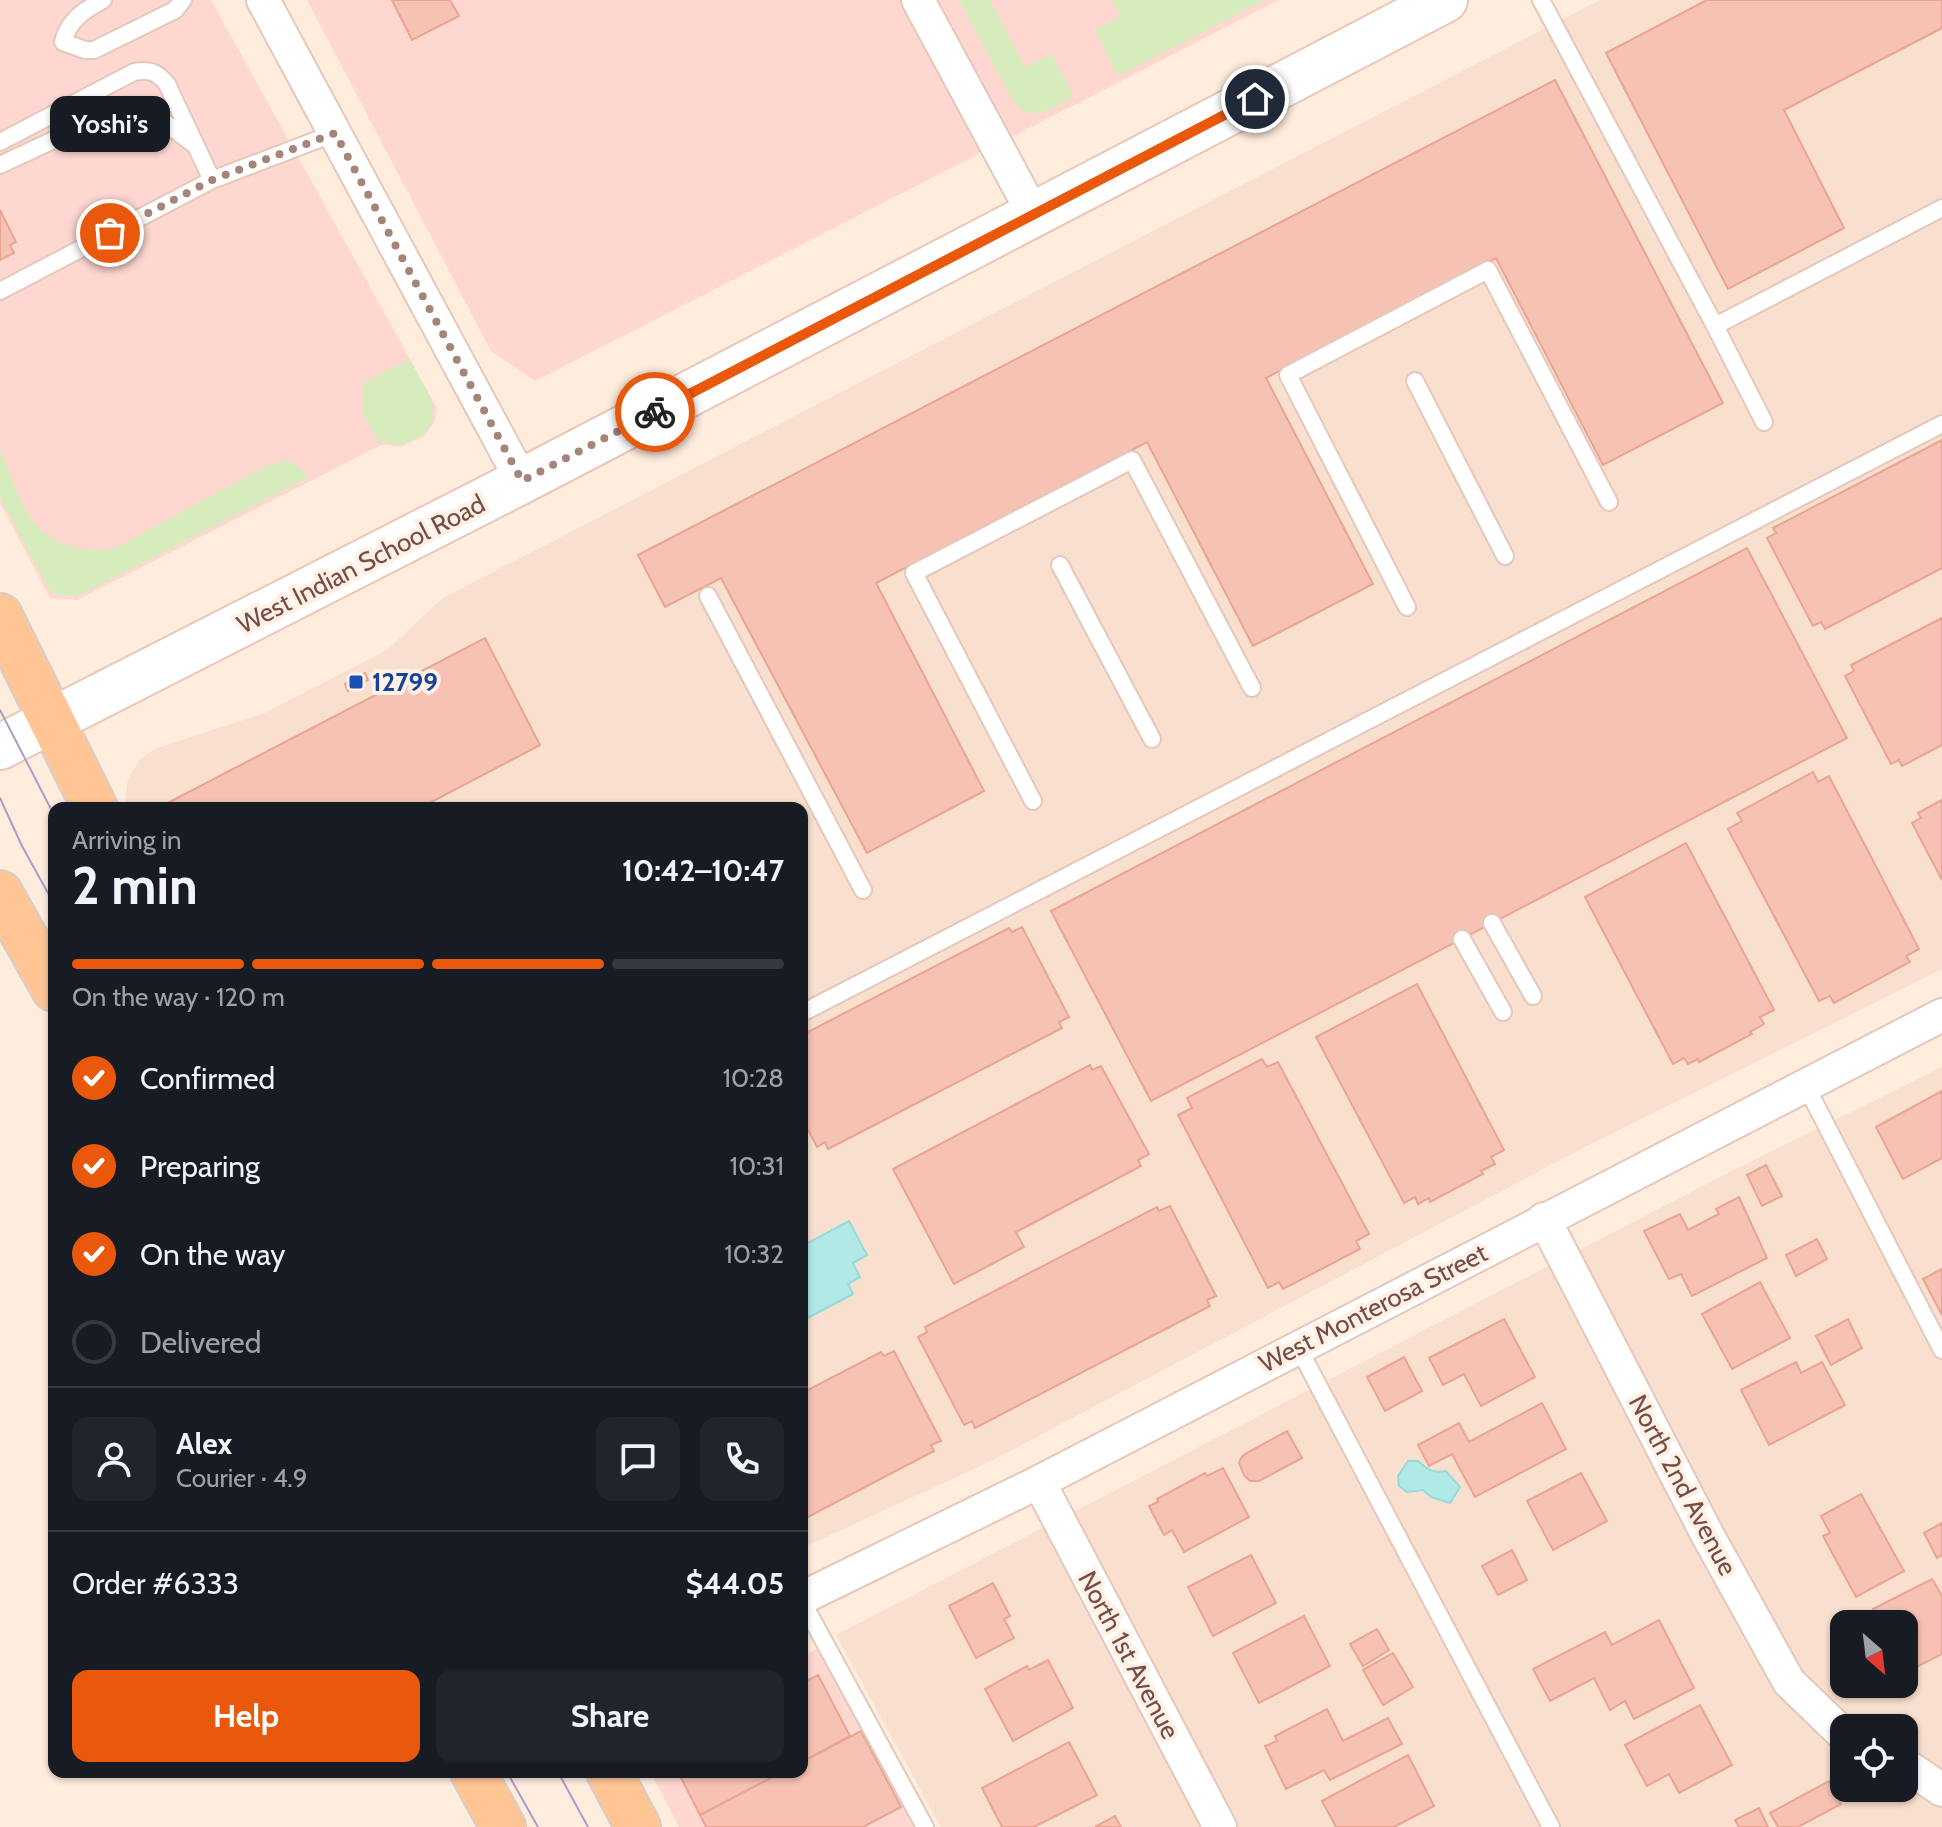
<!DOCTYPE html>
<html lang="en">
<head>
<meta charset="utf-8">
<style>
  body { margin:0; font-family:Cabin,sans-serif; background:#20242c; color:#f1f3f6; height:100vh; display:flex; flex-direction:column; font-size:30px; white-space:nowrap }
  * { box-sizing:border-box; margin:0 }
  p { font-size:26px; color:#9ea1a6 }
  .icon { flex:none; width:44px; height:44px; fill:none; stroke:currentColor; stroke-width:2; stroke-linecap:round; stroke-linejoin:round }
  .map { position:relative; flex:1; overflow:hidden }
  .side { position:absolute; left:48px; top:802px; width:760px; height:976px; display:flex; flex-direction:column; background:#171b24; border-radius:16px; box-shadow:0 2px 6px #0004 }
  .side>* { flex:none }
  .needle { width:52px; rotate:152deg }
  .buttons { position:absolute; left:1830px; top:1610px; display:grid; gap:16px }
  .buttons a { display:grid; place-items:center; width:88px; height:88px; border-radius:16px; background:#171b24; box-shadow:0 2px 6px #0004; font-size:40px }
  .pin { position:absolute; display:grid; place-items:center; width:68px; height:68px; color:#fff; margin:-34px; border:4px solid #fff; border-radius:50%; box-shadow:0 2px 8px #0007 }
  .courier { position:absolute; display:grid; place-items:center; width:80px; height:80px; margin:-40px; border:6px solid #ea580c; border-radius:50%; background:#fff; color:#222; box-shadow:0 2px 10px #0007 }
  .bubble { position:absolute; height:56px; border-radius:16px; background:#171b24; box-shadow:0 2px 6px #0004; font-size:26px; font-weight:700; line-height:56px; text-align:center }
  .overview em { font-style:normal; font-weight:700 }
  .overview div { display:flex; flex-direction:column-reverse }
  .overview { display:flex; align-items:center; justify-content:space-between; height:136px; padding:0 24px }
  h1 { font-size:52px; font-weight:700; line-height:60px }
  .bar { display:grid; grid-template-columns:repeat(4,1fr); gap:12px 8px; align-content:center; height:96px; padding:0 24px }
  .bar i { height:10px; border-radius:6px; background:#363941 }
  .bar .active { background:#ea580c }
  .bar p { grid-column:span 4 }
  .line { display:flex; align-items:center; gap:20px; padding:0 24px; border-top:2px solid #363941 }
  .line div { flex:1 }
  .round { display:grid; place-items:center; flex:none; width:84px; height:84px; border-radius:16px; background:#20242c }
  ol { padding:0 24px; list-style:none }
  li { display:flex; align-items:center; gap:24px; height:88px }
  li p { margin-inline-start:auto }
  li .icon { padding:8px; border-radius:50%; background:#ea580c; color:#fff; stroke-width:4 }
  li:last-child { color:#9ea1a6 }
  li i { width:44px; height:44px; border:4px solid #363941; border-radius:50% }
  .action { display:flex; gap:16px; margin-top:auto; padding:16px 24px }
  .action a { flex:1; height:92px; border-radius:16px; background:#ea580c; color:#fff; font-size:32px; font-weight:700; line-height:92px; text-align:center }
  .action a+a { background:#20242c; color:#f1f3f6 }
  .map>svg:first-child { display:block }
  .residential { fill:#f8dfce; fill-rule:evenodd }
  .commercial { fill:#ffd7d1 }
  .green { fill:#d7ecbc }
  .water { fill:#b1e9e7; stroke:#96dbda; stroke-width:2 }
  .building { fill:#f6c2b3; stroke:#eaa592; stroke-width:2 }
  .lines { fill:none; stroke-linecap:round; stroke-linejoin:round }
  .lane-casing { stroke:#e4c8bc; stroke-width:20 }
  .street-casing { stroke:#e4c8bc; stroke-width:36 }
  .secondary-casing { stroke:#eac7b9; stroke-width:48 }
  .primary-casing { stroke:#d8cdcb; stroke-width:48 }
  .lane { stroke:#fff; stroke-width:16 }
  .street { stroke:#fff; stroke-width:32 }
  .secondary { stroke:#fff; stroke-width:44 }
  .primary { stroke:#ffc594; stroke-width:44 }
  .tram { stroke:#ac9dc7; stroke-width:2 }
  .done { stroke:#a5857a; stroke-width:8; stroke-dasharray:0 14.4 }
  .route { stroke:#ea580c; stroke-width:10 }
  .transit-dot { fill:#1a4fb4; stroke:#fff1e6; stroke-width:3 }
  .labels { text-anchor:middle; stroke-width:8; stroke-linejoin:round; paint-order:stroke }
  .street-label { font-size:26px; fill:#754d44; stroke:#fff1e6 }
  .transit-label { font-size:26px; font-weight:bold; fill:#164399; stroke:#fff1e6; text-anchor:start }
</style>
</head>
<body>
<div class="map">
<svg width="1942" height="1827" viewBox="0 0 1942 1827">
  <rect width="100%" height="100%" fill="#feecdd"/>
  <g class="residential">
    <polygon points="1600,0 1942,0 1942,969 1581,1149 991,1461 802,1548 802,808 124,808 128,779 141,758 157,748 265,713 387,650 443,598"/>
    <path d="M1942,1067V1827H941L836,1635L1728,1173ZM1844,1624H1904V1684H1844ZM1844,1728H1904V1788H1844Z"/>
  </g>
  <g class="commercial">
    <polygon points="0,0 211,0 437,408 434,423 424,436 400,447 383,444 77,600 50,598 0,503"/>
    <polygon points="307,0 1279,0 535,381 491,351"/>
    <polygon points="822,1646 924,1827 679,1827 653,1777 654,1772 802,1772 802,1657"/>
  </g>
  <g class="green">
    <path d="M959,0H990L1025,67L1052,54L1074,96C1052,108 1029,126 1012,99Z"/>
    <polygon points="1112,0 1265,0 1118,76 1095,30 1120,16"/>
    <path d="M409,359C420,380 448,413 423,434C417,439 407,442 400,446L384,441L379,443L364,416V383Z"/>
    <path d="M0,449C9,469 21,507 34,523C52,546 87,553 114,549L266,466L285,460L295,464L309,477L76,597L51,593L0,497Z"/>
  </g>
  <g class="water">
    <polygon points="849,1221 867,1255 853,1263 860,1277 848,1284 853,1294 802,1321 802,1246"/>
    <path d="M1408,1461H1418C1427,1469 1433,1474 1446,1471L1460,1487L1450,1503L1431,1497L1423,1490L1407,1492L1399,1486L1398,1476Z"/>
  </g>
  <g class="building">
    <polygon points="392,0 450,0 459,16 412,40"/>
    <polygon points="1707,0 1942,0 1942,28 1784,110 1844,228 1728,289 1606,53"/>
    <polygon points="1555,80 1723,403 1603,465 1496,258 1266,378 1373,584 1253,646 1147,442 876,583 984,791 867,853 721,578 665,607 638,555"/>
    <polygon points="0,210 16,242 10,245 14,253 0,260"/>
    <polygon points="1942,440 1942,568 1825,629 1821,622 1813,626 1767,538 1776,533 1773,528"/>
    <polygon points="1747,548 1847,738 1151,1101 1051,911"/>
    <polygon points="1942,618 1942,745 1902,766 1899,760 1891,764 1845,676 1854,671 1851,665"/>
    <polygon points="485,638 540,745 420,808 158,808"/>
    <polygon points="365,673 368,680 348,691 345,684"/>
    <polygon points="1813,772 1818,782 1829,776 1919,949 1906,956 1910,962 1834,1003 1830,996 1819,1001 1728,829 1742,821 1737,813"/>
    <polygon points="1942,800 1942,880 1912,823 1921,818 1918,813"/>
    <polygon points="1686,843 1774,1010 1760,1017 1764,1024 1750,1032 1752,1034 1699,1062 1698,1059 1688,1064 1684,1058 1673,1064 1585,897"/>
    <polygon points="1022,927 1069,1017 1059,1022 1062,1028 828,1149 825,1142 817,1147 802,1118 802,1035 1009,928 1012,932"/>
    <polygon points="1417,984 1504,1150 1491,1157 1495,1164 1481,1171 1483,1174 1430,1202 1429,1198 1418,1204 1415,1197 1404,1203 1316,1037"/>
    <polygon points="1262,1059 1267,1067 1278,1062 1369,1234 1356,1241 1360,1249 1283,1289 1279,1282 1268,1288 1178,1115 1192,1108 1187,1098"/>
    <polygon points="1090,1065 1092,1070 1101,1066 1149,1154 1138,1160 1141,1166 1016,1232 1024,1247 954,1284 893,1169"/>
    <polygon points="1942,1091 1942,1158 1903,1179 1876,1127"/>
    <polygon points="1766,1165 1782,1196 1762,1206 1747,1175"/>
    <polygon points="1739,1197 1767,1258 1692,1296 1681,1274 1669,1279 1644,1231 1680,1214 1688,1230 1719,1214 1716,1209"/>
    <polygon points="1170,1206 1216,1296 1207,1300 1210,1306 975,1428 972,1421 964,1425 918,1337 927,1332 925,1327 1157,1207 1159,1211"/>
    <polygon points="1817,1239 1827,1259 1796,1276 1786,1255"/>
    <polygon points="1942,1269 1942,1315 1923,1279"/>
    <polygon points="1760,1282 1790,1338 1732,1369 1702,1314"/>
    <polygon points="1504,1319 1535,1377 1481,1406 1464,1374 1443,1385 1429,1358"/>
    <polygon points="1848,1319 1862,1348 1831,1365 1816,1336"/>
    <polygon points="894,1351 941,1441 931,1445 934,1451 802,1520 802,1393 881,1352 884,1356"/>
    <polygon points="1404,1357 1422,1391 1385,1411 1367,1377"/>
    <polygon points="1796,1362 1801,1373 1822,1362 1845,1405 1769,1445 1741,1390"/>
    <polygon points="1542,1403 1566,1449 1475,1497 1452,1454 1429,1466 1418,1445 1459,1423 1469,1442"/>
    <polygon points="1287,1431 1302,1458 1259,1481 1250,1481 1244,1475 1239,1463 1241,1458 1245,1454"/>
    <polygon points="1223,1468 1249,1517 1184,1552 1172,1530 1164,1535 1149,1506 1158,1502 1157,1499 1205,1473 1207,1476"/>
    <polygon points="1581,1473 1607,1521 1553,1550 1527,1501"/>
    <polygon points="1861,1494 1904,1571 1856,1597 1823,1536 1830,1533 1821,1516"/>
    <polygon points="1942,1523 1942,1555 1937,1558 1924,1533"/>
    <polygon points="1512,1550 1527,1580 1498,1595 1482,1566"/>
    <polygon points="1251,1555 1276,1603 1213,1636 1188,1587"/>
    <polygon points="1932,1579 1942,1596 1942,1654 1905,1673 1904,1624 1881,1624 1873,1609"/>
    <polygon points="993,1583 1010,1616 1004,1619 1014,1638 976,1658 949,1606"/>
    <polygon points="1304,1616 1330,1666 1259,1703 1233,1653"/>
    <polygon points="1659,1620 1694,1688 1634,1719 1625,1701 1610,1710 1594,1678 1550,1701 1533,1669 1605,1632 1612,1645"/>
    <polygon points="1377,1629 1389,1650 1363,1666 1350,1644"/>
    <polygon points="1393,1653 1413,1687 1383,1705 1363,1670"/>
    <polygon points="1048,1660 1073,1708 1013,1741 985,1689 1027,1666 1029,1670"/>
    <polygon points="818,1675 850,1736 802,1762 802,1683"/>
    <polygon points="1700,1705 1732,1765 1679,1793 1669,1774 1647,1786 1625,1745"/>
    <polygon points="1327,1709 1343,1741 1388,1718 1402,1744 1330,1780 1324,1770 1286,1789 1265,1746 1277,1741 1275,1736"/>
    <polygon points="861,1731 901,1807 863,1827 706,1827 700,1815 782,1772 802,1772 802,1762"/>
    <polygon points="1069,1742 1097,1795 1034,1827 1002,1827 982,1788"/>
    <polygon points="1408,1755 1434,1806 1394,1827 1336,1827 1322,1801"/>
    <polygon points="678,1772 782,1772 700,1815"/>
    <polygon points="1829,1781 1841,1804 1798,1827 1778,1827 1770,1813"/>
    <polygon points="1759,1808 1768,1827 1739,1827 1735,1820"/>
    <polygon points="1115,1816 1121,1827 1095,1827"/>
  </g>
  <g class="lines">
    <defs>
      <g id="lane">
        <path d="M103,0C84,10 68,21 63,42L85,50H94L175,10L183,0"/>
        <polyline points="1541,0 1715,326"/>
        <path d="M0,142L134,72C150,69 157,72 167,84L212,180"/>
        <path d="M0,165L109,114C152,107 162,121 195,145"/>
        <polyline points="0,291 212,180 335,133"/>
        <polyline points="1415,381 1505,556"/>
        <polyline points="1764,422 1715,326 1942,208"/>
        <polyline points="1060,565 1152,739"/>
        <polyline points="708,596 863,890"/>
        <polyline points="1407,607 1288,375 1488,270 1609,502"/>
        <polyline points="1033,801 914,573 1132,460 1252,688"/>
        <polyline points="1492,923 1533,996"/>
        <polyline points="1462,939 1503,1012"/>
        <polyline points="802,1013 1942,424"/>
        <polyline points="1805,1084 1942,1350"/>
        <polyline points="1298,1347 1551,1827"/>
        <polyline points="802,1601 925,1827"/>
      </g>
      <g id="street">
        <polyline points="263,0 522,481"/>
        <polyline points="918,0 1034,215"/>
        <polyline points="1544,1219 1707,1534 1789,1682 1844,1735"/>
        <polyline points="1039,1482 1220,1827"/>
        <polyline points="802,1598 1039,1482 1942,1015"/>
        <polyline points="1904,1764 1942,1790"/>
      </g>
      <polyline id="secondary" points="0,747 522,481 1445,0"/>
      <g id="primary">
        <polyline points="0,616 95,808"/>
        <polyline points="0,893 54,989"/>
        <polyline points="473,1772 503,1827"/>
        <polyline points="609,1772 638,1827"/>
      </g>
    </defs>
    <use href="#lane" class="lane-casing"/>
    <use href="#street" class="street-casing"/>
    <use href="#secondary" class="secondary-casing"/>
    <use href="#primary" class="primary-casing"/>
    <use href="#lane" class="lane"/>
    <use href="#street" class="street"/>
    <use href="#secondary" class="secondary"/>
    <use href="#primary" class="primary"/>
    <g class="tram">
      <polyline points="0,710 54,815"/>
      <polyline points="0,798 22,846 54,904"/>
      <polyline points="507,1772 538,1827"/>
      <polyline points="558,1772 588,1827"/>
    </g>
  </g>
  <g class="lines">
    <polyline class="done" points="110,233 212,180 335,133 522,481 655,412"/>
    <polyline class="route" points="655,412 1255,99"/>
  </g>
  <rect class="transit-dot" x="348" y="674" width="16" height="16" rx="4"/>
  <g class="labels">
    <g class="street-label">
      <text transform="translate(361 564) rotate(-27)" y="9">West Indian School Road</text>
      <text transform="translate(1373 1308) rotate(-27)" y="9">West Monterosa Street</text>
      <text transform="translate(1683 1485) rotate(62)" y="9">North 2nd Avenue</text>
      <text transform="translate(1129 1655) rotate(62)" y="9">North 1st Avenue</text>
    </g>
    <g class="transit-label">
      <text x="372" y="691">12799</text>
    </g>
  </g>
</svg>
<div class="buttons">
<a><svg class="needle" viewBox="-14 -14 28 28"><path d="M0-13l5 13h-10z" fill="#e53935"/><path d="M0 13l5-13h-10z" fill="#9ea1a6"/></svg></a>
<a><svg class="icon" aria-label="locate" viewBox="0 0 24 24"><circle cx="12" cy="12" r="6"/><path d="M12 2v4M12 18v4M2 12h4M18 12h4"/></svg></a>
</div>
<div class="pin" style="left:110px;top:233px;background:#ea580c"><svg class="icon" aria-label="bag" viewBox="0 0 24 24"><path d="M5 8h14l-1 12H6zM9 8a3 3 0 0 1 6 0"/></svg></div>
<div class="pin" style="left:1255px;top:99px;background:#1f2937"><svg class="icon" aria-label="home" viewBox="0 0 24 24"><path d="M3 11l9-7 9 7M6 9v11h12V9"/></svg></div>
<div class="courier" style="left:655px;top:412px"><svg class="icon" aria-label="bike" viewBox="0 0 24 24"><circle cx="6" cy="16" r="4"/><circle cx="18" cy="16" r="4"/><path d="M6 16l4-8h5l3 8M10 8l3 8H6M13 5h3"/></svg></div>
<div class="bubble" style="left:50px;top:96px;width:120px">Yoshi’s</div>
<section class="side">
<div class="overview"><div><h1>2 min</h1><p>Arriving in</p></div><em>10:42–10:47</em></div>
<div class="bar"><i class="active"></i><i class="active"></i><i class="active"></i><i></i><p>On the way · 120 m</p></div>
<ol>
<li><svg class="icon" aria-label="check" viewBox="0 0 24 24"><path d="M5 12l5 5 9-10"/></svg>Confirmed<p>10:28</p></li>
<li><svg class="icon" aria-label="check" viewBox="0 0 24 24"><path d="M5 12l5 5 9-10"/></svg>Preparing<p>10:31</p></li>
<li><svg class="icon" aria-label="check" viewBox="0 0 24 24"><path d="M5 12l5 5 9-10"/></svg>On the way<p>10:32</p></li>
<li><i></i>Delivered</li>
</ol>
<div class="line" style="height:144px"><a class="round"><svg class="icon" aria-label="person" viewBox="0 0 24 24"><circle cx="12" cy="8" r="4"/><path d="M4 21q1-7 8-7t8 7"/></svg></a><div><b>Alex</b><p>Courier · 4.9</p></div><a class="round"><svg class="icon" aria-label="chat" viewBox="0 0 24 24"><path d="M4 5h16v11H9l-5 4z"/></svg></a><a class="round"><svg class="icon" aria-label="phone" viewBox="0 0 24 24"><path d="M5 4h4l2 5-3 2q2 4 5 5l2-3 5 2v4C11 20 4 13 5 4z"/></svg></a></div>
<div class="line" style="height:104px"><div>Order #6333</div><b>$44.05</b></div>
<div class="action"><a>Help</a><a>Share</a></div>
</section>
</div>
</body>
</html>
